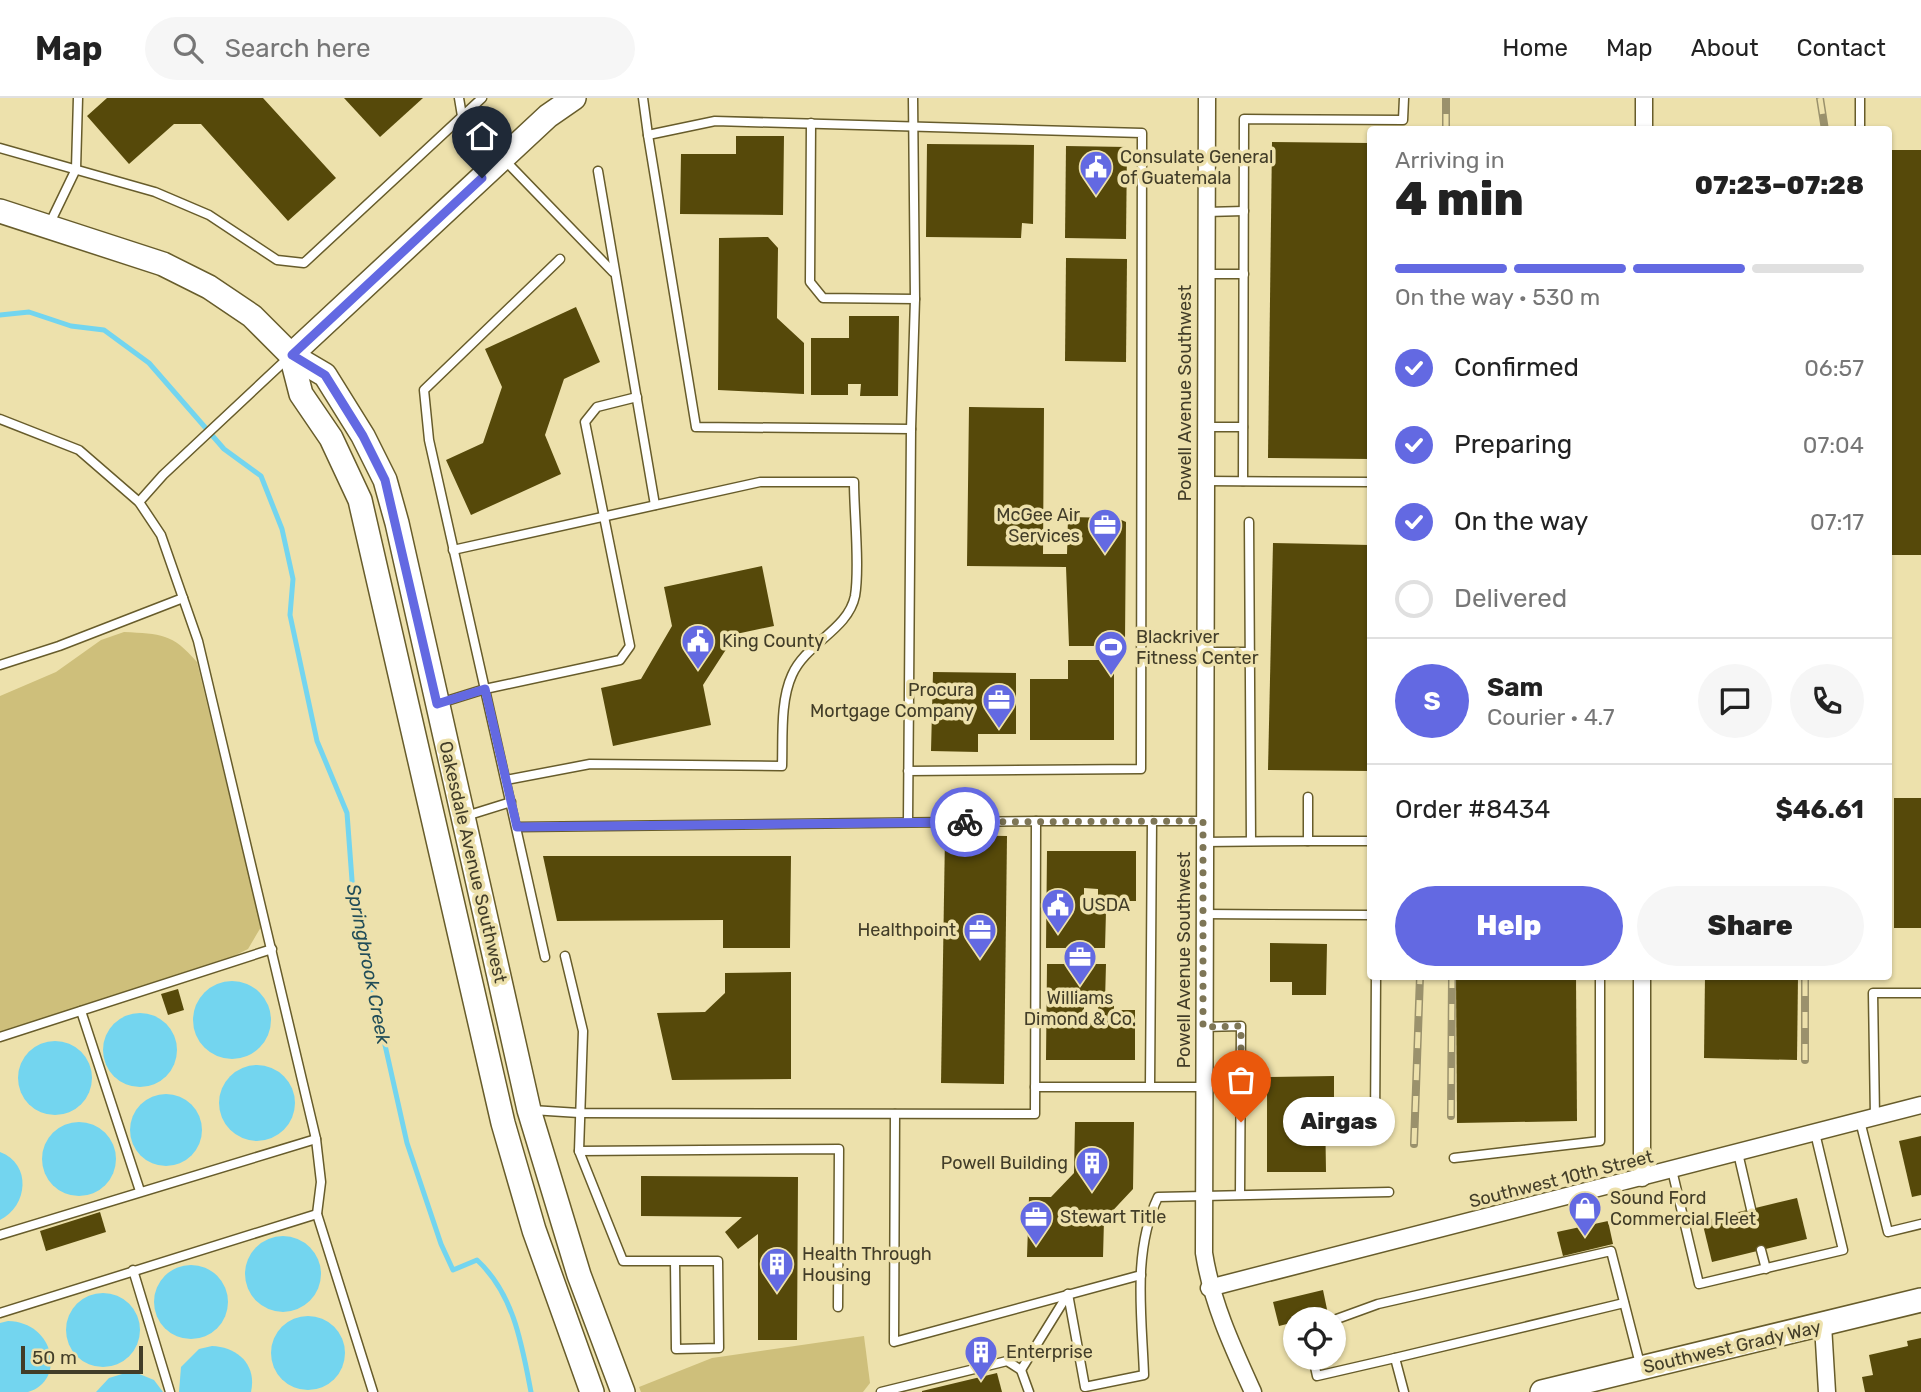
<!DOCTYPE html>
<html lang="en">
<head>
<meta charset="utf-8">
<style>
  body { margin:0; font-family:Rubik,sans-serif; background:#f6f6f6; color:#222; height:100vh; display:flex; flex-direction:column; font-size:26px; white-space:nowrap }
  * { box-sizing:border-box; margin:0 }
  p { font-size:23px; color:#767676 }
  .icon { flex:none; width:38px; height:38px; fill:none; stroke:currentColor; stroke-width:2; stroke-linecap:round; stroke-linejoin:round }
  .map { position:relative; flex:1; overflow:hidden }
  .sheet { position:absolute; left:1367px; top:28px; width:525px; height:854px; display:flex; flex-direction:column; background:#fff; border-radius:7px; box-shadow:0 2px 5px #0004 }
  .sheet>* { flex:none }
  .fabs { position:absolute; left:1283px; top:1209px; display:grid; gap:14px }
  .fabs a { display:grid; place-items:center; width:63px; height:63px; border-radius:50%; background:#fff; box-shadow:0 2px 5px #0004; font-size:35px }
  .scale { position:absolute; left:21px; bottom:18px; width:122px; box-sizing:border-box; padding-left:7px; border:4px solid #423d28; border-top:0; font-size:19px; line-height:24px; white-space:nowrap; color:#423d28; -webkit-text-stroke:5px #ede1ac; paint-order:stroke }
  .pin { position:absolute; display:grid; place-items:center; width:60px; height:60px; color:#fff; margin:-72px -30px; border-radius:50% 50% 50% 0; rotate:-45deg; box-shadow:0 0 7px #0007 }
  .pin .icon { rotate:45deg }
  .courier { position:absolute; display:grid; place-items:center; width:70px; height:70px; margin:-35px; border:5px solid #6369e2; border-radius:50%; background:#fff; color:#222; box-shadow:0 2px 9px #0007 }
  .bubble { position:absolute; height:49px; border-radius:24px; background:#fff; box-shadow:0 2px 5px #0004; font-size:23px; font-weight:800; line-height:49px; text-align:center }
  .head em { font-style:normal; font-weight:800 }
  .head div { display:flex; flex-direction:column-reverse }
  .head { display:flex; align-items:center; justify-content:space-between; height:119px; padding:0 28px }
  h1 { font-size:46px; font-weight:800; line-height:52px }
  .bar { display:grid; grid-template-columns:repeat(4,1fr); gap:10px 7px; align-content:center; height:84px; padding:0 28px }
  .bar i { height:9px; border-radius:5px; background:#e0e0e0 }
  .bar .current { background:#6369e2 }
  .bar p { grid-column:span 4 }
  .line { display:flex; align-items:center; gap:18px; padding:0 28px; border-top:2px solid #e0e0e0 }
  .line div { flex:1 }
  .round { display:grid; place-items:center; flex:none; width:74px; height:74px; border-radius:37px; background:#f6f6f6 }
  ol { padding:0 28px; list-style:none }
  li { display:flex; align-items:center; gap:21px; height:77px }
  li p { margin-inline-start:auto }
  li .icon { padding:7px; border-radius:50%; background:#6369e2; color:#fff; stroke-width:4 }
  li:last-child { color:#767676 }
  li i { width:38px; height:38px; border:4px solid #e0e0e0; border-radius:50% }
  .action { display:flex; gap:14px; margin-top:auto; padding:14px 28px }
  .action a { flex:1; height:80px; border-radius:42px; background:#6369e2; color:#fff; font-size:28px; font-weight:800; line-height:80px; text-align:center }
  .action a+a { background:#f6f6f6; color:#222 }
  header { display:flex; align-items:center; gap:42px; box-sizing:border-box; height:98px; padding:0 35px; background:#fff; border-bottom:2px solid #e0e0e0 }
  header strong { font-size:33px }
  nav { display:flex; gap:38px; margin-inline-start:auto; font-size:24px }
  .search { width:490px; height:63px; background:#f6f6f6; display:flex; align-items:center; gap:18px; box-sizing:border-box; padding:0 24px; border-radius:38px; color:#767676; font-size:26px }
  .map>svg:first-child { display:block }
  .green { fill:#cebf7b }
  .water { fill:#73d5ef }
  .lines { fill:none; stroke-linecap:round; stroke-linejoin:round }
  .stream { stroke:#73d5ef; stroke-width:5 }
  .building { fill:#56490a; fill-rule:evenodd }
  .lane-casing { stroke:#675c2b; stroke-width:11 }
  .street-casing { stroke:#675c2b; stroke-width:19 }
  .secondary-casing { stroke:#675c2b; stroke-width:26 }
  .lane { stroke:#fff; stroke-width:8 }
  .street { stroke:#fff; stroke-width:16 }
  .secondary { stroke:#fff; stroke-width:23 }
  .rail-casing { stroke:#9a916c; stroke-width:8 }
  .rail { stroke:#ede1ac; stroke-width:5; stroke-dasharray:16; stroke-linecap:butt }
  .done { stroke:#7e7656; stroke-width:7; stroke-dasharray:0 12.6 }
  .route { stroke:#6369e2; stroke-width:9 }
  .labels { text-anchor:middle; stroke-width:7; stroke-linejoin:round; paint-order:stroke }
  .poi-label { font-size:18px; fill:#423d28; stroke:#ede1ac; text-anchor:start }
  .street-label { font-size:18px; fill:#423d28; stroke:#ede1ac }
  .water-label { font-size:19px; font-style:italic; fill:#214d58; stroke:#ede1ac }
</style>
</head>
<body>
<header>
<strong>Map</strong>
<div class="search"><svg class="icon" aria-label="search" viewBox="0 0 24 24"><circle cx="10" cy="10" r="6"/><path d="M15 15l6 6"/></svg>Search here</div>
<nav><a>Home</a><a>Map</a><a>About</a><a>Contact</a></nav>
</header>
<div class="map">
<svg width="1921" height="1294" viewBox="0 0 1921 1294">
  <rect width="100%" height="100%" fill="#ede1ac"/>
  <g class="green">
    <path d="M124,534C161,536 172,535 197,564L261,829L248,851L234,858L0,934V598L56,574L101,542Z"/>
    <polygon points="864,1238 870,1285 863,1294 641,1294 639,1289 712,1260"/>
  </g>
  <g class="water">
    <circle cx="232" cy="922" r="39"/>
    <circle cx="140" cy="952" r="37"/>
    <circle cx="55" cy="980" r="37"/>
    <circle cx="257" cy="1005" r="38"/>
    <circle cx="166" cy="1032" r="36"/>
    <circle cx="79" cy="1061" r="37"/>
    <path d="M0,1054C32,1066 28,1108 0,1122Z"/>
    <circle cx="283" cy="1176" r="38"/>
    <circle cx="191" cy="1204" r="37"/>
    <circle cx="103" cy="1232" r="37"/>
    <circle cx="308" cy="1255" r="37"/>
    <path d="M8,1223C55,1224 66,1283 28,1294C20,1294 9,1294 0,1294V1225Z"/>
    <path d="M212,1248C238,1249 257,1267 251,1294H179L181,1269L199,1251Z"/>
    <polygon points="132,1273 154,1282 163,1294 96,1294 109,1280"/>
  </g>
  <g class="lines">
    <path class="stream" d="M0,217L29,214L71,228L104,232L149,265L224,351L261,378L282,431L293,481L290,517L317,643L347,715L354,809L407,1045L441,1146L453,1172L477,1162C514,1196 522,1247 531,1294"/>
  </g>
  <g class="building">
    <polygon points="107,0 263,0 336,80 288,123 201,26 174,26 129,66 87,18"/>
    <polygon points="344,0 423,0 380,39"/>
    <polygon points="736,38 784,38 783,117 680,116 681,56 736,56"/>
    <polygon points="1272,44 1370,45 1370,361 1268,360"/>
    <polygon points="927,46 1034,47 1033,126 1022,125 1021,140 926,139"/>
    <polygon points="1066,48 1127,49 1126,141 1065,140"/>
    <rect x="1888" y="52" width="33" height="405"/>
    <polygon points="768,139 778,150 777,220 804,245 804,296 718,292 719,140"/>
    <polygon points="1066,160 1127,161 1126,264 1065,263"/>
    <polygon points="576,209 600,264 564,281 545,337 561,376 471,417 446,362 483,345 502,289 485,251"/>
    <polygon points="849,218 899,218 898,298 860,298 861,286 848,286 848,297 811,297 811,240 849,240"/>
    <polygon points="969,309 1044,310 1043,456 1067,456 1068,419 1117,420 1126,424 1125,542 1115,548 1069,548 1066,469 967,468"/>
    <polygon points="1273,445 1370,447 1370,673 1268,672"/>
    <polygon points="762,468 774,528 736,536 703,587 711,627 613,648 601,590 641,581 672,528 664,489"/>
    <polygon points="1068,562 1114,562 1114,642 1030,642 1030,581 1068,581"/>
    <polygon points="933,574 1016,575 1016,636 978,636 978,654 931,653"/>
    <rect x="1894" y="700" width="27" height="130"/>
    <polygon points="945,737 1007,738 1004,986 941,985"/>
    <path d="M1047,753H1136V803H1104L1114,805V813H1106L1105,850H1046ZM1084,790L1098,791V812H1084Z"/>
    <polygon points="543,758 791,758 790,850 723,850 723,822 557,823"/>
    <polygon points="1270,845 1327,846 1326,897 1292,897 1292,884 1270,884"/>
    <path d="M1047,866H1106L1105,903H1114V912H1135V962H1046ZM1084,904H1098V925H1084Z"/>
    <polygon points="791,874 791,981 672,982 657,915 705,914 725,895 725,875"/>
    <polygon points="1456,878 1576,878 1577,1023 1457,1025"/>
    <polygon points="1705,878 1798,878 1797,962 1704,960"/>
    <polygon points="178,891 184,912 168,917 161,896"/>
    <polygon points="1334,978 1334,1010 1325,1010 1326,1074 1267,1074 1267,979"/>
    <polygon points="1075,1024 1134,1024 1133,1091 1104,1122 1103,1159 1027,1159 1029,1099 1051,1099 1074,1075"/>
    <polygon points="1921,1038 1921,1097 1912,1099 1899,1043"/>
    <polygon points="641,1078 798,1079 797,1242 758,1242 758,1136 738,1151 725,1134 742,1119 641,1118"/>
    <polygon points="1797,1100 1807,1141 1712,1164 1702,1123"/>
    <polygon points="100,1114 106,1134 46,1153 40,1133"/>
    <polygon points="1608,1123 1613,1146 1563,1158 1557,1134"/>
    <polygon points="1323,1192 1328,1216 1295,1222 1295,1224 1279,1228 1273,1204"/>
    <polygon points="1921,1240 1921,1294 1865,1294 1862,1279 1873,1277 1869,1257 1908,1248 1907,1243"/>
    <polygon points="997,1275 1002,1294 922,1294 922,1293"/>
  </g>
  <g class="lines">
    <defs>
      <g id="lane">
        <polyline points="459,0 462,18 613,174"/>
        <polyline points="643,0 648,37"/>
        <polyline points="811,25 810,184 823,200 915,201"/>
        <polyline points="1860,29 1860,0"/>
        <polyline points="0,50 155,94 209,117 277,162 304,165 482,0"/>
        <polyline points="598,73 655,407"/>
        <polyline points="1206,114 1244,113"/>
        <polyline points="49,127 76,71 78,0"/>
        <polyline points="1205,176 1244,176"/>
        <polyline points="0,321 79,352 139,404 161,437 198,543 316,1041 321,1084 317,1116 373,1294"/>
        <polyline points="1204,329 1243,329"/>
        <polyline points="911,331 915,201 913,0"/>
        <polyline points="1205,383 1370,384"/>
        <polyline points="1243,383 1244,21 1403,22 1404,0"/>
        <polyline points="139,404 163,377 288,260"/>
        <polyline points="1249,424 1251,743"/>
        <path d="M453,452L760,384H854C854,415 860,469 855,498C848,532 806,545 792,577C780,603 783,640 782,668L590,666L506,682"/>
        <polyline points="1204,554 1250,554"/>
        <polyline points="0,567 59,548 183,500"/>
        <polyline points="440,605 485,591 620,562 630,548 585,324 597,309 637,299"/>
        <path d="M908,673L1141,671L1142,35L715,23L648,37L696,329L911,331C909,462 908,593 908,724"/>
        <polyline points="466,718 511,704"/>
        <polyline points="1036,723 1203,723"/>
        <polyline points="517,729 1036,723 1035,1016 579,1015 532,1012"/>
        <polyline points="1308,743 1370,743"/>
        <polyline points="1203,744 1308,743 1308,699"/>
        <polyline points="1203,816 1370,817"/>
        <polyline points="565,858 583,933 579,1053 623,1163 675,1163 676,1251 719,1250 718,1163 675,1163"/>
        <polyline points="545,859 429,342 424,292 560,161"/>
        <polyline points="81,913 140,1093"/>
        <polyline points="1203,929 1241,928 1240,1096"/>
        <polyline points="0,939 272,851"/>
        <polyline points="1150,988 1152,723"/>
        <polyline points="1035,989 1203,989"/>
        <polyline points="895,1016 894,1244 1141,1177"/>
        <polyline points="1875,1019 1873,895 1921,895"/>
        <polyline points="1860,1023 1888,1134 1921,1126"/>
        <polyline points="1375,1030 1376,878"/>
        <polyline points="579,1053 839,1051 838,1209"/>
        <polyline points="1738,1055 1751,1111"/>
        <polyline points="1454,1060 1600,1043 1600,878"/>
        <polyline points="1672,1072 1699,1186 1843,1152 1815,1035"/>
        <polyline points="0,1137 316,1041"/>
        <polyline points="1761,1152 1766,1171"/>
        <polyline points="133,1172 170,1294"/>
        <path d="M1068,1196L1085,1289L1144,1277C1142,1218 1132,1154 1158,1099L1389,1094"/>
        <polyline points="0,1215 317,1116"/>
        <polyline points="1334,1222 1378,1206 1611,1153 1641,1270"/>
        <polyline points="1313,1260 1317,1278 1395,1260 1404,1294"/>
        <polyline points="1395,1260 1624,1205"/>
        <polyline points="1021,1272 1068,1196"/>
        <polyline points="881,1294 1007,1263 1021,1272 1029,1294"/>
      </g>
      <g id="street">
        <path d="M1207,0L1204,1155C1212,1205 1232,1248 1253,1294"/>
        <polyline points="1644,32 1644,0"/>
        <polyline points="1642,1080 1642,878"/>
        <polyline points="1209,1190 1921,1007"/>
        <polyline points="1823,1227 1827,1294"/>
      </g>
      <g id="secondary">
        <polyline points="0,113 163,166 209,189 252,218 291,257 325,277 363,338 385,382 397,425 529,1012 579,1177 623,1294"/>
        <polyline points="291,257 301,296 331,340 360,402 503,1025 534,1132 592,1294"/>
        <polyline points="291,257 548,18 574,0"/>
        <polyline points="1542,1294 1921,1202"/>
      </g>
    </defs>
    <use href="#lane" class="lane-casing"/>
    <use href="#street" class="street-casing"/>
    <use href="#secondary" class="secondary-casing"/>
    <use href="#lane" class="lane"/>
    <use href="#street" class="street"/>
    <use href="#secondary" class="secondary"/>
    <defs>
      <g id="rail">
        <polyline points="1820,0 1825,32"/>
        <polyline points="1446,32 1446,0"/>
        <polyline points="1805,962 1805,878"/>
        <polyline points="1451,1018 1452,878"/>
        <polyline points="1414,1046 1420,878"/>
      </g>
    </defs>
    <use href="#rail" class="rail-casing"/>
    <use href="#rail" class="rail"/>
  </g>
  <g class="lines">
    <polyline class="done" points="965,724 1203,723 1203,929 1241,928 1241,1024"/>
    <polyline class="route" points="482,80 292,257 325,277 363,338 385,382 437,606 485,591 517,729 965,724"/>
  </g>
  <defs>
    <symbol id="civic-pin" viewBox="-11 -11 22 30"><path d="M0 17L-7.5 6A9.5 9.5 0 1 1 7.5 6Z" fill="#6369e2" stroke="#ede1ac"/><path d="M-.6-6.5H3V-4.5H.6V-3L4-1V1h2V6H-6V1h2V-1L-.6-3ZM-1.2 2.5V6h2.4V2.5Z" fill="#fff"/></symbol>
    <symbol id="office-pin" viewBox="-11 -11 22 30"><path d="M0 17L-7.5 6A9.5 9.5 0 1 1 7.5 6Z" fill="#6369e2" stroke="#ede1ac"/><path d="M-6-3h4V-5.5h4V-3h4V5H-6ZM-1-4.5V-3h2v-1.5ZM-6 0V1H6V0Z" fill="#fff"/></symbol>
    <symbol id="stadium-pin" viewBox="-11 -11 22 30"><path d="M0 17L-7.5 6A9.5 9.5 0 1 1 7.5 6Z" fill="#6369e2" stroke="#ede1ac"/><path d="M0-5a6.5 5 0 1 0 0 10a6.5 5 0 1 0 0-10ZM-3.5-1.8h7v3.6h-7Z" fill="#fff"/></symbol>
    <symbol id="building-pin" viewBox="-11 -11 22 30"><path d="M0 17L-7.5 6A9.5 9.5 0 1 1 7.5 6Z" fill="#6369e2" stroke="#ede1ac"/><path d="M-4-6H4V6H1V3H-1V6H-4ZM-2.5-4.3h1.7v1.8h-1.7ZM.8-4.3h1.7v1.8H.8ZM-2.5-1h1.7V.8h-1.7ZM.8-1h1.7V.8H.8Z" fill="#fff"/></symbol>
    <symbol id="shop-pin" viewBox="-11 -11 22 30"><path d="M0 17L-7.5 6A9.5 9.5 0 1 1 7.5 6Z" fill="#6369e2" stroke="#ede1ac"/><path d="M-5-2.5h2.3a2.7 3.5 0 0 1 5.4 0H5L5.5 6h-11ZM-1.5-2.5h3a1.5 2.3 0 0 0-3 0Z" fill="#fff"/></symbol>
  </defs>
  <g fill-rule="evenodd">
    <use href="#civic-pin" x="1077" y="50" width="38" height="52"/>
    <use href="#office-pin" x="1086" y="408" width="38" height="52"/>
    <use href="#civic-pin" x="679" y="524" width="38" height="52"/>
    <use href="#stadium-pin" x="1092" y="530" width="38" height="52"/>
    <use href="#office-pin" x="980" y="583" width="38" height="52"/>
    <use href="#civic-pin" x="1039" y="788" width="38" height="52"/>
    <use href="#office-pin" x="961" y="813" width="38" height="52"/>
    <use href="#office-pin" x="1061" y="840" width="38" height="52"/>
    <use href="#building-pin" x="1073" y="1046" width="38" height="52"/>
    <use href="#shop-pin" x="1566" y="1091" width="38" height="52"/>
    <use href="#office-pin" x="1017" y="1100" width="38" height="52"/>
    <use href="#building-pin" x="758" y="1147" width="38" height="52"/>
    <use href="#building-pin" x="962" y="1235" width="38" height="52"/>
  </g>
  <g class="labels">
    <g class="poi-label">
      <text x="1120" y="65">Consulate General<tspan x="1120" dy="21">of Guatemala</tspan></text>
      <text x="1080" y="423" text-anchor="end">McGee Air<tspan x="1080" dy="21">Services</tspan></text>
      <text x="1136" y="545">Blackriver<tspan x="1136" dy="21">Fitness Center</tspan></text>
      <text x="722" y="549">King County</text>
      <text x="974" y="598" text-anchor="end">Procura<tspan x="974" dy="21">Mortgage Company</tspan></text>
      <text x="1082" y="813">USDA</text>
      <text x="956" y="838" text-anchor="end">Healthpoint</text>
      <text x="1080" y="906" text-anchor="middle">Williams<tspan x="1080" dy="21">Dimond &amp; Co.</tspan></text>
      <text x="1068" y="1071" text-anchor="end">Powell Building</text>
      <text x="1610" y="1106">Sound Ford<tspan x="1610" dy="21">Commercial Fleet</tspan></text>
      <text x="1060" y="1125">Stewart Title</text>
      <text x="802" y="1162">Health Through<tspan x="802" dy="21">Housing</tspan></text>
      <text x="1006" y="1260">Enterprise</text>
    </g>
    <g class="street-label">
      <text transform="translate(1185 295) rotate(-90)" y="6">Powell Avenue Southwest</text>
      <text transform="translate(473 764) rotate(77)" y="6">Oakesdale Avenue Southwest</text>
      <text transform="translate(1184 862) rotate(-90)" y="6">Powell Avenue Southwest</text>
      <text transform="translate(1561 1081) rotate(-14)" y="6">Southwest 10th Street</text>
      <text transform="translate(1732 1249) rotate(-13)" y="6">Southwest Grady Way</text>
    </g>
    <g class="water-label">
      <text transform="translate(369 866) rotate(79)" y="7">Springbrook Creek</text>
    </g>
  </g>
</svg>
<div class="fabs">
<a><svg class="icon" aria-label="locate" viewBox="0 0 24 24"><circle cx="12" cy="12" r="6"/><path d="M12 2v4M12 18v4M2 12h4M18 12h4"/></svg></a>
</div>
<div class="scale">50 m</div>
<div class="pin" style="left:1241px;top:1024px;background:#ea580c"><svg class="icon" aria-label="bag" viewBox="0 0 24 24"><path d="M5 8h14l-1 12H6zM9 8a3 3 0 0 1 6 0"/></svg></div>
<div class="pin" style="left:482px;top:80px;background:#1f2937"><svg class="icon" aria-label="home" viewBox="0 0 24 24"><path d="M3 11l9-7 9 7M6 9v11h12V9"/></svg></div>
<div class="courier" style="left:965px;top:724px"><svg class="icon" aria-label="bike" viewBox="0 0 24 24"><circle cx="6" cy="16" r="4"/><circle cx="18" cy="16" r="4"/><path d="M6 16l4-8h5l3 8M10 8l3 8H6M13 5h3"/></svg></div>
<div class="bubble" style="left:1283px;top:999px;width:112px">Airgas</div>
<section class="sheet">
<div class="head"><div><h1>4 min</h1><p>Arriving in</p></div><em>07:23–07:28</em></div>
<div class="bar"><i class="current"></i><i class="current"></i><i class="current"></i><i></i><p>On the way · 530 m</p></div>
<ol>
<li><svg class="icon" aria-label="check" viewBox="0 0 24 24"><path d="M5 12l5 5 9-10"/></svg>Confirmed<p>06:57</p></li>
<li><svg class="icon" aria-label="check" viewBox="0 0 24 24"><path d="M5 12l5 5 9-10"/></svg>Preparing<p>07:04</p></li>
<li><svg class="icon" aria-label="check" viewBox="0 0 24 24"><path d="M5 12l5 5 9-10"/></svg>On the way<p>07:17</p></li>
<li><i></i>Delivered</li>
</ol>
<div class="line" style="height:126px"><b class="round" style="background:#6369e2;color:#fff">S</b><div><b>Sam</b><p>Courier · 4.7</p></div><a class="round"><svg class="icon" aria-label="chat" viewBox="0 0 24 24"><path d="M4 5h16v11H9l-5 4z"/></svg></a><a class="round"><svg class="icon" aria-label="phone" viewBox="0 0 24 24"><path d="M5 4h4l2 5-3 2q2 4 5 5l2-3 5 2v4C11 20 4 13 5 4z"/></svg></a></div>
<div class="line" style="height:91px"><div>Order #8434</div><b>$46.61</b></div>
<div class="action"><a>Help</a><a>Share</a></div>
</section>
</div>
</body>
</html>
